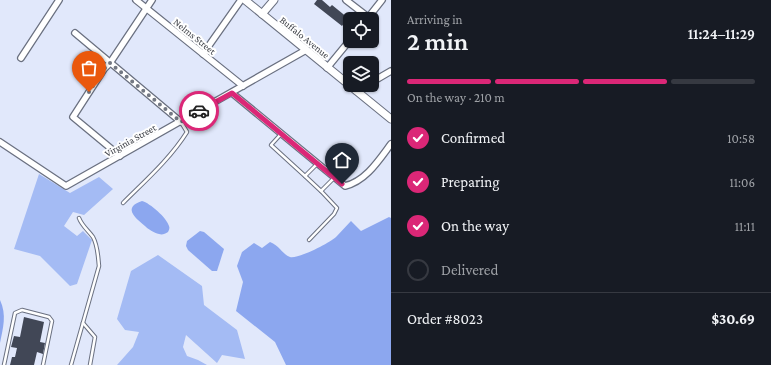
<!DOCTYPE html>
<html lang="en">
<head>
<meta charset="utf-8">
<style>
  body { margin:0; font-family:"Crimson Pro",serif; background:#242831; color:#f1f3f6; height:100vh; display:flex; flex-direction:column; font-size:15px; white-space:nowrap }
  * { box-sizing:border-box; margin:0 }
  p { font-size:13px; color:#9ea1a6 }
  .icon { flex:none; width:22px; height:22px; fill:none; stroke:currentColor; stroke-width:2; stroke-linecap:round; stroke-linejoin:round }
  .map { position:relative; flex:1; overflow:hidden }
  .details { display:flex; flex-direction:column; background:#171b24; width:380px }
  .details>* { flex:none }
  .fabs { position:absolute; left:343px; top:12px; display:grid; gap:8px }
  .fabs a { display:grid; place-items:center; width:36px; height:36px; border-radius:6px; background:#171b24; box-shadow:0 1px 3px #0004; font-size:20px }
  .pin { position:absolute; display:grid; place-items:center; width:34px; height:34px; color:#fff; margin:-41px -17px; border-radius:50% 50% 50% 0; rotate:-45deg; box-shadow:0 0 4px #0007 }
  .pin .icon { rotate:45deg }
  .courier { position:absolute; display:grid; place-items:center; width:40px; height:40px; margin:-20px; border:3px solid #db2777; border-radius:50%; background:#fff; color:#222; box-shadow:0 1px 5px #0007 }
  .head em { font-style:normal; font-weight:600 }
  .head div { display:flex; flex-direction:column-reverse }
  .head { display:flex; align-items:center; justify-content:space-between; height:68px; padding:0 16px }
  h1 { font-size:26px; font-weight:600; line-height:30px }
  .bar { display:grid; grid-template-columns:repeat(4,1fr); gap:6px 4px; align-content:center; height:48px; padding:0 16px }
  .bar i { height:5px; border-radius:3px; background:#363941 }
  .bar .current { background:#db2777 }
  .bar p { grid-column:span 4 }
  .line { display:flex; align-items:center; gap:10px; padding:0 16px; border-top:1px solid #363941 }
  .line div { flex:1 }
  ol { padding:0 16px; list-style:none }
  li { display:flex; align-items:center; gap:12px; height:44px }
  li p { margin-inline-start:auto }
  li .icon { padding:4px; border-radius:50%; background:#db2777; color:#fff; stroke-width:4 }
  li:last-child { color:#9ea1a6 }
  li i { width:22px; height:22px; border:2px solid #363941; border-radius:50% }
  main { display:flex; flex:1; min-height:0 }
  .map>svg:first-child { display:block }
  .green { fill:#a4bbf4 }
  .water { fill:#8ca7ef }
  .building { fill:#414756 }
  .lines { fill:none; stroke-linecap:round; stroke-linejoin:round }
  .lane-casing { stroke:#6a7080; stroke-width:4.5 }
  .street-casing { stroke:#6a7080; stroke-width:8 }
  .secondary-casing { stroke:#6a7080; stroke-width:9 }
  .lane { stroke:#fff; stroke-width:2.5 }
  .street { stroke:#fff; stroke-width:5.5 }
  .secondary { stroke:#fff; stroke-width:7 }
  .done { stroke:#737883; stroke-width:4; stroke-dasharray:0 7.2 }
  .route { stroke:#db2777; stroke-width:5 }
  .labels { text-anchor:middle; stroke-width:4; stroke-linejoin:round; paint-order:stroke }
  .street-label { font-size:10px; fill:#383b42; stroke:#fff }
</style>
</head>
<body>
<main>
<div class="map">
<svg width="391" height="365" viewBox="0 0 391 365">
  <rect width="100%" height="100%" fill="#e1e8fb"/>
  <g class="green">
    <polygon points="39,174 70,193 99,177 113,189 84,215 73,212 64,226 77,236 83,231 92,240 77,284 70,286 40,256 14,249"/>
    <polygon points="158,255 202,286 204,305 237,330 245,359 222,355 217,363 186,335 183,347 187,356 198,360 207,365 117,365 133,347 139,332 125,330 117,319 131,271"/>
  </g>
  <g class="water">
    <path d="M142,201C150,203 167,218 169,226C170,228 169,230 168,232C165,234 162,235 159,234C154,233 148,229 145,226C134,217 123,207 142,201Z"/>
    <path d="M389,217L391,218V365H286L275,342L236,311L243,282L237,266L242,252L254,243L262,248L270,242C280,246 282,254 290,257C299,259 329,243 336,237C341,232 346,226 351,221L361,231Z"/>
    <polygon points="200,231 204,232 224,249 217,271 212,271 188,250 186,246 187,241"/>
    <path d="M0,300C7,315 3,328 0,343Z"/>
  </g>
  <g class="building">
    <polygon points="317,0 322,0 330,7 332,5 348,18 342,26 314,4"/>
    <polygon points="24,317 44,322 40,342 45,343 43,354 37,352 34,365 10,365 12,357 15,357 17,348 11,347 14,336 20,337"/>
  </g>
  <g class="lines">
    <defs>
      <g id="lane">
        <polyline points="281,134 271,145 305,176"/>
        <polyline points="317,164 305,176 321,191"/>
        <path d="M123,203C145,181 170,159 187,132L181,122"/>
        <polyline points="309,240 334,214 337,208 321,191 334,178"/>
        <polyline points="83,323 95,337 90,365"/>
        <polyline points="4,365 15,313 22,310 49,317 52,321 43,365"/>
        <path d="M71,365L99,266C98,257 98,246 93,237C88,230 82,226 79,218"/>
      </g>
      <g id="street">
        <polyline points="136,0 243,86"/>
        <polyline points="346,0 368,17"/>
        <polyline points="367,19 382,0"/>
        <polyline points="75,33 181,122"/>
        <polyline points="203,54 241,0"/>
        <polyline points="21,58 59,0"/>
        <polyline points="327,68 350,40"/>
        <polyline points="372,82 391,71"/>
        <polyline points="356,91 366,85"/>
        <path d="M232,93L345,186C366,181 379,160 391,144"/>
        <polyline points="0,142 66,186 306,50"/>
        <polyline points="120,156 73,117 104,69 110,63 152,0"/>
      </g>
      <g id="secondary">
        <polyline points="245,0 391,119"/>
        <polyline points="262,14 274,0"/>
      </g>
    </defs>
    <use href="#lane" class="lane-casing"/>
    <use href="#street" class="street-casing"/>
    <use href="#secondary" class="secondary-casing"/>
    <use href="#lane" class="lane"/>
    <use href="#street" class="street"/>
    <use href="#secondary" class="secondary"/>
  </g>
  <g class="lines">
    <polyline class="done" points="89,92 104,69 110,63 181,122 199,111"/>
    <polyline class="route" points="199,111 232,93 342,184"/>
  </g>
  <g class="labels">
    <g class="street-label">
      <text transform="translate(195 36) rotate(39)" y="4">Nelms Street</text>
      <text transform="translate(305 37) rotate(39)" y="4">Buffalo Avenue</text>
      <text transform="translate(130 140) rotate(-29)" y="4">Virginia Street</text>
    </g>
  </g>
</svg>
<div class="fabs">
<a><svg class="icon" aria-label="locate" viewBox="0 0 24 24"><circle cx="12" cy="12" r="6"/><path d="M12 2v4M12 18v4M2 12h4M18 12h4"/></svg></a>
<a><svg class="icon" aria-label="layers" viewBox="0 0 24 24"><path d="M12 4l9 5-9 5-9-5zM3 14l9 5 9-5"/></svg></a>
</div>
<div class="pin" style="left:89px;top:92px;background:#ea580c"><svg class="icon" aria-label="bag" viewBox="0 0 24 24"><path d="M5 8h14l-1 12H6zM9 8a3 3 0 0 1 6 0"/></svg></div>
<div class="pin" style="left:342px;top:184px;background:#1f2937"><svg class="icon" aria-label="home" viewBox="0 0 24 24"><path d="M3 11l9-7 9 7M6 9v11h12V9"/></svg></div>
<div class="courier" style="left:199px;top:111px"><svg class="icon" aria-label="car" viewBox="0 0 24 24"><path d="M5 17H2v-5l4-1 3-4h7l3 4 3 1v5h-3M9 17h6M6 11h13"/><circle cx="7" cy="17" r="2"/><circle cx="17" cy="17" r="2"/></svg></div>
</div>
<section class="details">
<div class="head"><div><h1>2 min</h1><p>Arriving in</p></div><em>11:24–11:29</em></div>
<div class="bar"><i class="current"></i><i class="current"></i><i class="current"></i><i></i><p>On the way · 210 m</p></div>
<ol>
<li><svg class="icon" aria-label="check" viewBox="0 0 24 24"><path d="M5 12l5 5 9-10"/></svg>Confirmed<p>10:58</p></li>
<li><svg class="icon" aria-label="check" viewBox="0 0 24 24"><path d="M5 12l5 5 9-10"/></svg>Preparing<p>11:06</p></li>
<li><svg class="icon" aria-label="check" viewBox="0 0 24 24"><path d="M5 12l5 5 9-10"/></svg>On the way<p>11:11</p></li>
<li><i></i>Delivered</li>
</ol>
<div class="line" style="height:52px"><div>Order #8023</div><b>$30.69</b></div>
</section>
</main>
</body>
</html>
